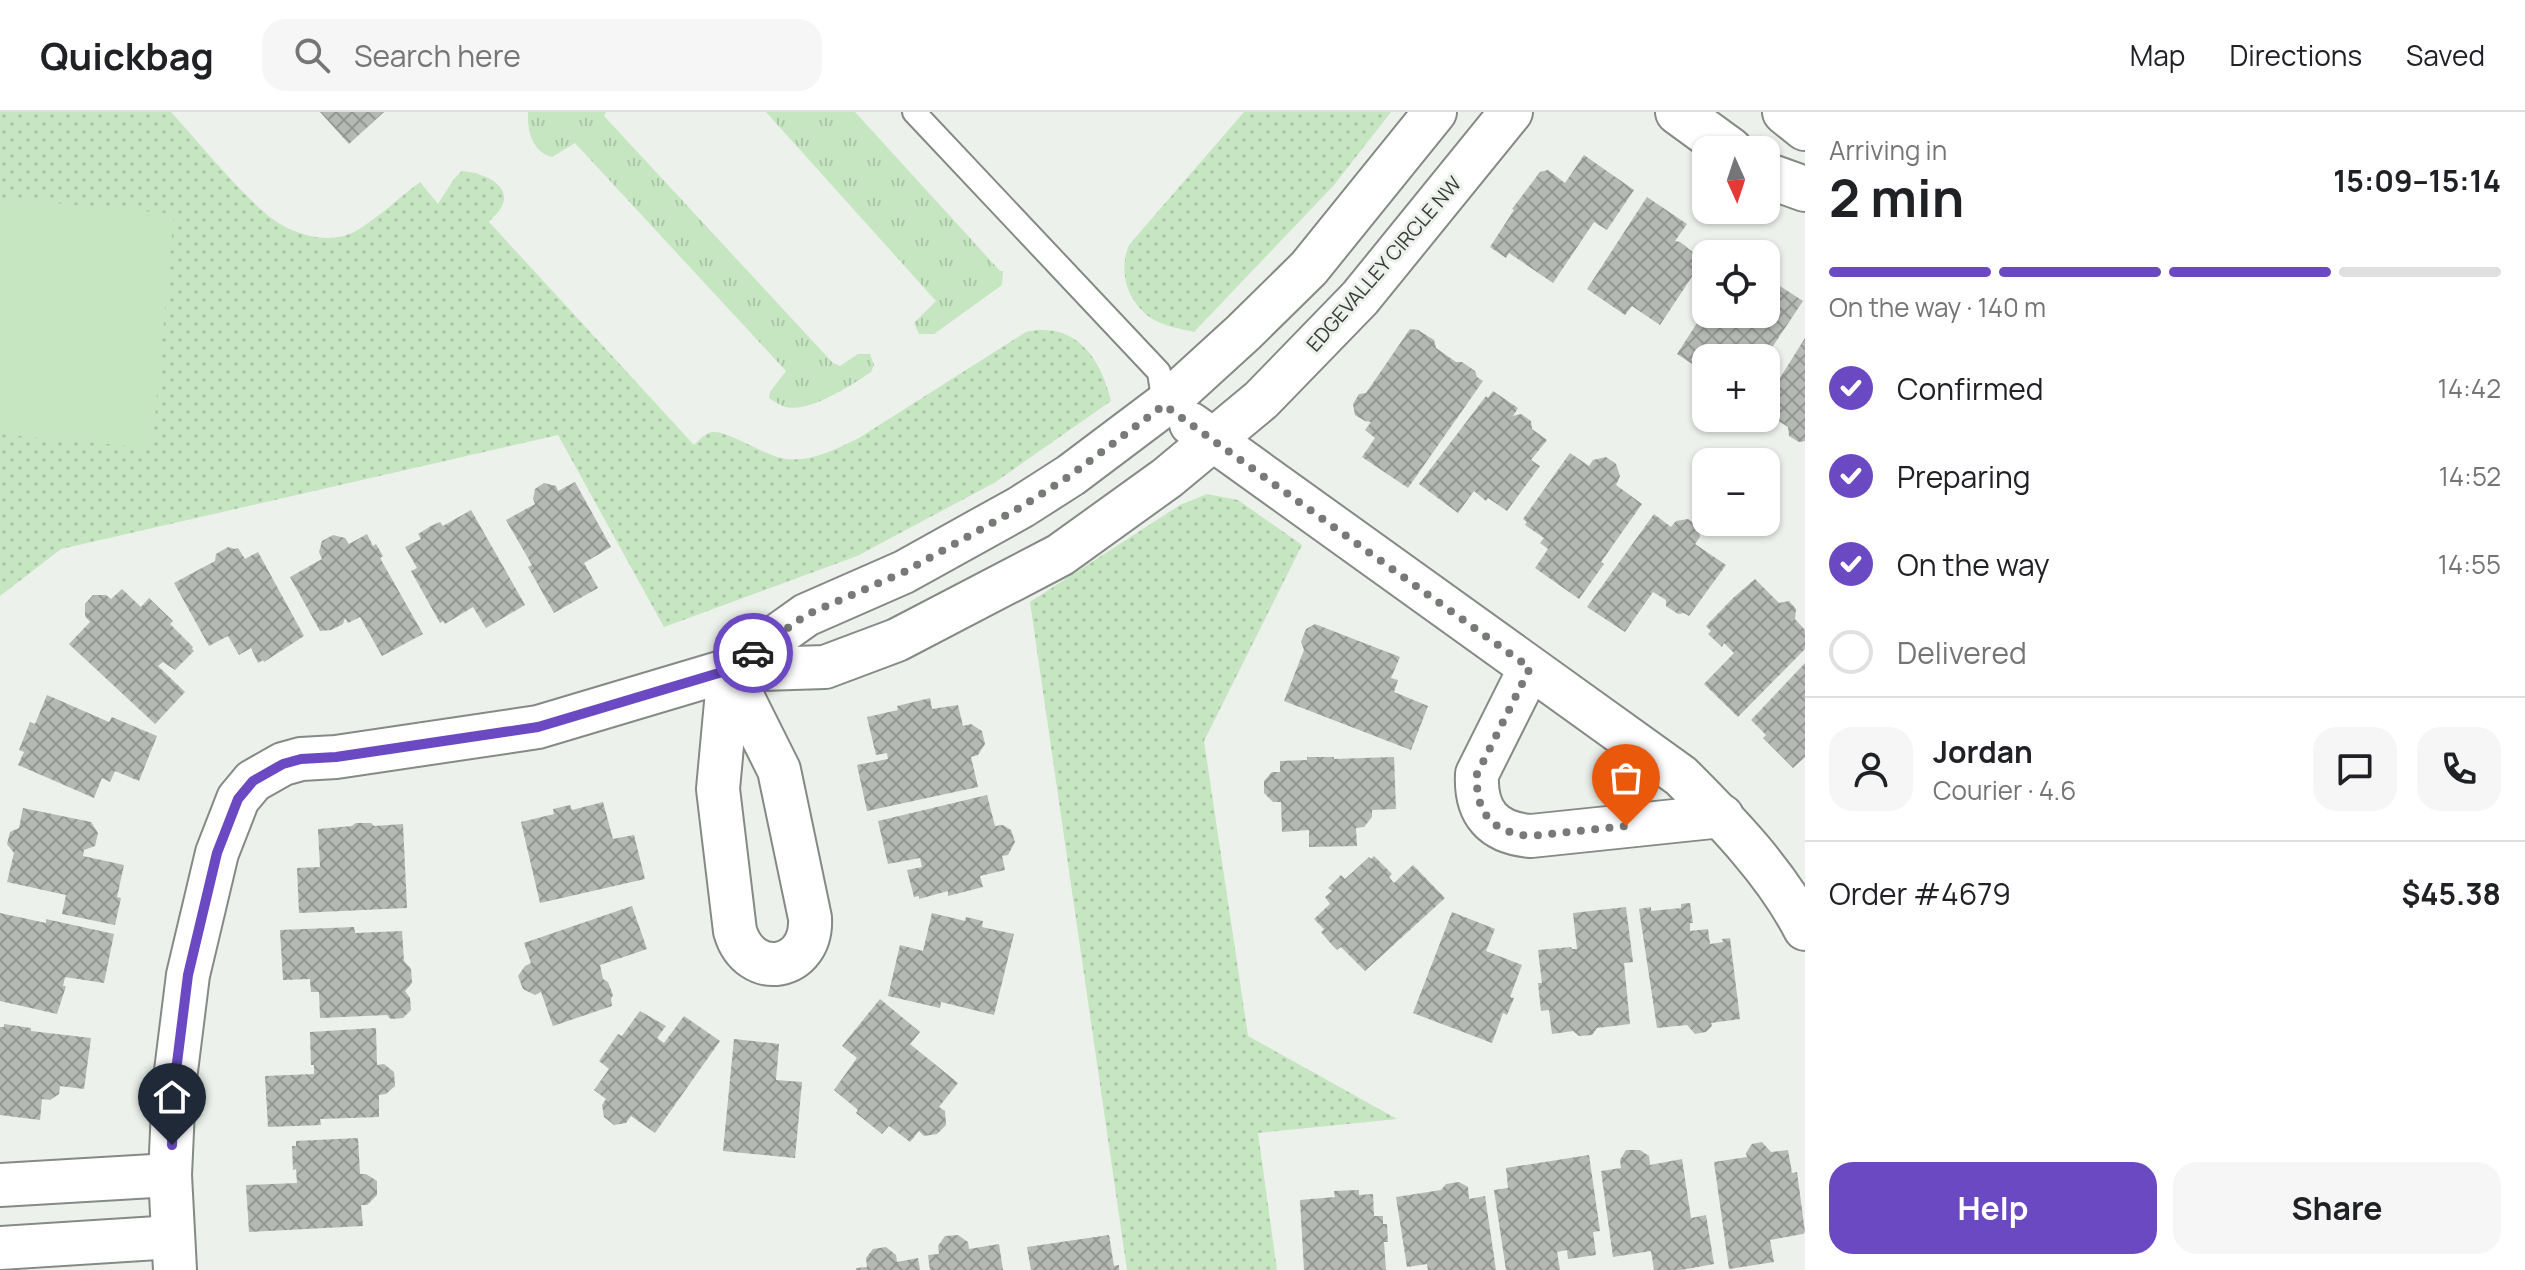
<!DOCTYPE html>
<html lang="en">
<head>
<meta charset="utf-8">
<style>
  body { margin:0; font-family:Manrope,sans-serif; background:#f6f6f6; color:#202124; height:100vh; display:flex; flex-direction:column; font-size:30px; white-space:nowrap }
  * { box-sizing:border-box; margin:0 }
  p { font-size:26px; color:#757577 }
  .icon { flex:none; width:44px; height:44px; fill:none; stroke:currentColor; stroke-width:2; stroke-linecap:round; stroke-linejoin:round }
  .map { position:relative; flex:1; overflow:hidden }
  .sheet { display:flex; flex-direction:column; background:#fff; width:720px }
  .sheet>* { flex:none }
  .needle { width:52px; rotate:177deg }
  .tools { position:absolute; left:1692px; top:24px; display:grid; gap:16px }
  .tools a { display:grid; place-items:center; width:88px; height:88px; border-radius:16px; background:#fff; box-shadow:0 2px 6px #0004; font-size:40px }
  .pin { position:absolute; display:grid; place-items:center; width:68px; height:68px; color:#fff; margin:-82px -34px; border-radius:50% 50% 50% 0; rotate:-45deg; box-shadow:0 0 8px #0007 }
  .pin .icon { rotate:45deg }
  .courier { position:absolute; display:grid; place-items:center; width:80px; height:80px; margin:-40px; border:6px solid #6a49c2; border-radius:50%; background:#fff; color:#222; box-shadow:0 2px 10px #0007 }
  .head em { font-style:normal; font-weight:700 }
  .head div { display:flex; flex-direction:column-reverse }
  .head { display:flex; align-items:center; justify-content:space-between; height:136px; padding:0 24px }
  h1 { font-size:52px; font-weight:700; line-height:60px }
  .bar { display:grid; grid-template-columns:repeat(4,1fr); gap:12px 8px; align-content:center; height:96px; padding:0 24px }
  .bar i { height:10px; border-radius:6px; background:#e0e0e0 }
  .bar .current { background:#6a49c2 }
  .bar p { grid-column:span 4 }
  .line { display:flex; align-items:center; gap:20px; padding:0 24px; border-top:2px solid #e0e0e0 }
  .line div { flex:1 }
  .round { display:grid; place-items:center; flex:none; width:84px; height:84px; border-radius:24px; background:#f6f6f6 }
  ol { padding:0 24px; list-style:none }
  li { display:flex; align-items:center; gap:24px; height:88px }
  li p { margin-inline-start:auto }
  li .icon { padding:8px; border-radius:50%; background:#6a49c2; color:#fff; stroke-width:4 }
  li:last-child { color:#757577 }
  li i { width:44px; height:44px; border:4px solid #e0e0e0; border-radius:50% }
  .button { display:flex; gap:16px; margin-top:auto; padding:16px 24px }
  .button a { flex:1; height:92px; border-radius:24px; background:#6a49c2; color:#fff; font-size:32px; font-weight:700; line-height:92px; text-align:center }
  .button a+a { background:#f6f6f6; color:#202124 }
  header { display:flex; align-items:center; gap:48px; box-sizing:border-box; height:112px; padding:0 40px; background:#fff; border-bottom:2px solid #e0e0e0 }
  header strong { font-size:38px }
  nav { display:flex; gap:44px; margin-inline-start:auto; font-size:28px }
  .search { width:560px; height:72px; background:#f6f6f6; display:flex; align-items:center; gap:20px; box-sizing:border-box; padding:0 28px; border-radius:24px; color:#757577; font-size:30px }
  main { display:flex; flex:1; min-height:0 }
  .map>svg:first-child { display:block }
  .grass { fill:url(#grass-tufts) }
  .park { fill:url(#park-dots) }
  .garden { fill:#c6e5c1 }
  .building { fill:url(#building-cross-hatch) }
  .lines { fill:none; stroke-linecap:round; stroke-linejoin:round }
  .service-casing { stroke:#848a84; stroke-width:26 }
  .minor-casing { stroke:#848a84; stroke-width:46 }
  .tertiary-casing { stroke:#848a84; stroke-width:48 }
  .service { stroke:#fff; stroke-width:22 }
  .minor { stroke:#fff; stroke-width:42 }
  .tertiary { stroke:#fff; stroke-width:44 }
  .done { stroke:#777a77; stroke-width:8; stroke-dasharray:0 14.4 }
  .route { stroke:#6a49c2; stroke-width:10 }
  .labels { text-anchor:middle; stroke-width:6; stroke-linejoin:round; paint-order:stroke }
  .street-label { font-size:20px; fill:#383a38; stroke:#ecf2eb }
</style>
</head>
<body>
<header>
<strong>Quickbag</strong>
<div class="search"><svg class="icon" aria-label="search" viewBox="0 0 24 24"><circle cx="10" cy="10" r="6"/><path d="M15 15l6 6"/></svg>Search here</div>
<nav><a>Map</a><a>Directions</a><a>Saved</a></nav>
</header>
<main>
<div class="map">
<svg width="1805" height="1158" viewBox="0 0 1805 1158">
  <defs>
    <pattern id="grass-tufts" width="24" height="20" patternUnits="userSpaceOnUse" patternTransform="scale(2)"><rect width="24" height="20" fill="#c6e5c1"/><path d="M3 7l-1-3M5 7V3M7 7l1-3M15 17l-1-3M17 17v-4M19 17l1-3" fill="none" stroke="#abc5a7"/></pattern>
    <pattern id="park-dots" width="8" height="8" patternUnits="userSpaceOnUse" patternTransform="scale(2)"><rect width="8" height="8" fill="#c6e5c1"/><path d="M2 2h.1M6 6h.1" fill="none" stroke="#abc5a7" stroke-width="1.8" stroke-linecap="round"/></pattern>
    <pattern id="building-cross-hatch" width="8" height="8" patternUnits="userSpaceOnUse" patternTransform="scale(2)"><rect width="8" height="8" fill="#b4bab3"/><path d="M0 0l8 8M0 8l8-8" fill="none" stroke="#939893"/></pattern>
  </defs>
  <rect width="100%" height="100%" fill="#ecf2eb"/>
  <g class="grass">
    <path d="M528,0H606L604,4L833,251L840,254L858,242H870L874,253L871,260C852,273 809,301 786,295C781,294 774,289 769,286L770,280L786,259L575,31L552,45C532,40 527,18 528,0Z"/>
    <polygon points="766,0 855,0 1000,159 1003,159 1002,173 934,222 919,222 914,211 936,189"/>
  </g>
  <g class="park">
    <path d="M0,0H171C200,32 232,72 264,100C286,121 328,135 356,119C378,106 399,86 420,70L438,92L454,67L462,59C478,60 513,71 502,94C499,100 493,105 489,110L694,333C698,329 704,323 709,321C723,314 765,345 786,347C812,350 836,337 859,326L1026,220C1076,209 1101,247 1111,289L994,371L857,444L664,515L558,323L61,437L0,484Z"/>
    <path d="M1244,0H1391L1334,73L1194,220C1181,217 1163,214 1151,206C1127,189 1118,160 1129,133Z"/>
    <polygon points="1207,382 1238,388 1302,433 1204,629 1248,924 1397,1007 1258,1021 1277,1158 1127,1158 1030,490 1180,393"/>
  </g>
  <polygon class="garden" points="0,86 174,102 152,336 0,322"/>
  <g class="building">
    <polygon points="320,0 384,0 349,32"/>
    <polygon points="1584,43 1634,78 1607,118 1594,110 1553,171 1509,141 1506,146 1490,135 1514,98 1512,97 1540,60 1548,58 1565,71"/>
    <polygon points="1647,85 1687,112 1675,129 1680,130 1703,148 1660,213 1632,194 1625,203 1587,177"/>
    <polygon points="1766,165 1803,189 1765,246 1706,246 1706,261 1677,242 1706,197 1706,202 1766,202"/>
    <polygon points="1410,217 1418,218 1434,228 1436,236 1456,250 1462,250 1475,259 1477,265 1483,269 1408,376 1362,345 1375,326 1365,318 1371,310 1365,309 1355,303 1353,292 1359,282 1366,281"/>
    <polygon points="1805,226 1805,329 1799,330 1789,324 1788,315 1766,301 1766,288"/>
    <polygon points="1493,279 1518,296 1513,304 1521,302 1531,309 1532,317 1547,328 1531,348 1540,354 1507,399 1488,386 1486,389 1474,379 1458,401 1419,372 1486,284 1488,286"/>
    <polygon points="1570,341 1589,354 1593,348 1606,345 1616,352 1620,364 1616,373 1642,392 1601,450 1604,452 1579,487 1535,456 1548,437 1540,431 1544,426 1525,413 1527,410 1523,407"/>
    <polygon points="575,370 611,435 584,451 598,476 554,501 528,455 532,453 506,408 535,392 533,387 535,377 544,371 556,374 558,379"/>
    <polygon points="471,398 525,493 486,516 473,495 445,512 443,509 440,511 411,459 417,456 405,435 421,427 418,422 431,414 440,410 443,414"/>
    <polygon points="1654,402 1671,415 1676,409 1688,407 1698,414 1700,425 1695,432 1726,453 1689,504 1684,501 1678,502 1666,494 1666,488 1653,480 1625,520 1587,495"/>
    <polygon points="367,422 373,434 376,432 383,444 380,446 423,522 382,544 360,505 348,511 345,506 343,512 331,518 320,519 290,465 322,447 319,440 322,429 333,423 345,426 349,432"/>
    <polygon points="228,435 235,437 238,436 245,447 258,440 304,524 264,550 263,548 258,551 251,536 239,543 228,524 209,534 174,471 215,449 216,442"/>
    <polygon points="1755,467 1779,491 1789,489 1796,497 1795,507 1805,518 1805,537 1738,605 1704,572 1734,541 1724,531 1722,535 1708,522 1711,519 1706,514 1733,486"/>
    <polygon points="122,477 141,495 149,486 173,509 170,512 193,535 192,537 194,539 175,558 163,550 158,554 185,580 155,612 69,532 90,510 85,504 85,492 93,483 106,483 111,487"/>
    <polygon points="1315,512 1400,545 1391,566 1398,568 1394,580 1428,594 1411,638 1284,589 1304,538 1301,530 1306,517"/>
    <polygon points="1805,551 1805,645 1793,656 1763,626 1766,623 1751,608"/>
    <polygon points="47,583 109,610 112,605 157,624 139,669 115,659 110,670 102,666 94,686 18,653 24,640 19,638 30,610 35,612"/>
    <polygon points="930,586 932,597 958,593 963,614 971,612 982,619 985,632 978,643 971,645 978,675 867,699 857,653 888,647 887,641 876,643 867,605 898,598 897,594"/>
    <polygon points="1307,645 1334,645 1334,647 1394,645 1396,697 1372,698 1372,705 1364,715 1356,716 1357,734 1309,735 1309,718 1282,720 1281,690 1273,690 1264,681 1264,669 1272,660 1280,660 1280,649 1307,648"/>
    <polygon points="987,683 995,714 1003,713 1011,718 1015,730 1008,743 1002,744 1005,758 980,764 983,775 948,784 948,779 919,787 919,784 914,785 907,758 922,755 920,746 888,752 878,709"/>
    <polygon points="603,690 613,727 634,723 645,767 540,791 521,710 554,702 553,697 570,693 572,698"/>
    <polygon points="23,696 91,710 98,721 95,734 84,738 83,744 124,753 117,785 121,786 115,813 62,802 66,783 7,770 14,741 7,732 10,720 19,716"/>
    <polygon points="356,711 371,711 374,714 403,712 407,796 299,801 297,756 320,755 318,717 352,714"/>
    <polygon points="1374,744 1392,762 1389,765 1394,771 1413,753 1445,786 1365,859 1341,835 1337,838 1332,833 1321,820 1324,817 1314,807 1330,792 1325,785 1332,779 1328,776 1341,763 1345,767 1369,745 1371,747"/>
    <polygon points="1690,791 1693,811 1690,811 1690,819 1708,817 1710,832 1723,830 1722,827 1730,826 1740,907 1711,911 1712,914 1706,920 1700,921 1695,922 1687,913 1657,916 1639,797 1651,795 1651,799 1681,796 1681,792"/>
    <polygon points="632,794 647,837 600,853 603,867 608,870 613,883 611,887 612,894 553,914 541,880 535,883 523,877 518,864 525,854 531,851 524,831"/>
    <polygon points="1626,795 1633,850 1624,851 1630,912 1597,916 1592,923 1579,924 1573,919 1552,922 1549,898 1541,899 1538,871 1542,871 1538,838 1571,835 1572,837 1577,837 1573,801"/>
    <polygon points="1452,800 1495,817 1486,839 1522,853 1510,885 1514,886 1507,903 1503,901 1492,931 1413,901"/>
    <polygon points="0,801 46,811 46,807 114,822 104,871 65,865 63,874 66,874 57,902 0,889"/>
    <polygon points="932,801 965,809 966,805 983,809 982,815 1014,822 994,903 941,890 940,896 888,884 900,833 923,839"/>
    <polygon points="354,815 355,821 402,819 404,849 411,857 412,871 405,879 410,886 411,898 403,906 391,907 387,903 320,906 319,880 311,880 310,867 283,868 280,818"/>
    <polygon points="880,887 920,920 910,932 958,971 939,995 945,999 946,1013 937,1022 924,1024 919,1019 910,1030 889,1014 882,1022 856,1001 858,998 834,978 857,946 842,934"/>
    <polygon points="640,899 666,914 657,926 664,931 684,904 720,929 655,1021 631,1004 626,1011 614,1013 604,1005 602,993 606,987 594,978 609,957 599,949 618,922 622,924"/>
    <polygon points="4,912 31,916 31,919 91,926 84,977 60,974 59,982 50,988 42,987 40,1008 0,1003 0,915 4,915"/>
    <polygon points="376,916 377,953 384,952 394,960 395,974 386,982 379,983 379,1005 320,1007 321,1013 268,1015 265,964 314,962 314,953 311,953 310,920"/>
    <polygon points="734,927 779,932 776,968 802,970 795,1046 723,1039"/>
    <polygon points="358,1026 360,1062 366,1062 377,1069 377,1083 367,1093 361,1093 363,1114 249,1120 246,1073 297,1071 296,1057 293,1058 292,1034 296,1034 296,1029"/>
    <polygon points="1762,1030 1771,1040 1788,1038 1792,1061 1797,1060 1805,1120 1803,1122 1770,1128 1774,1150 1729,1157 1714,1050 1747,1045 1746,1041 1752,1032"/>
    <polygon points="1626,1038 1640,1038 1649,1044 1650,1053 1682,1047 1691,1106 1706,1103 1714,1152 1681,1158 1654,1158 1651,1139 1613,1145 1601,1059 1621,1056 1620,1048"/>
    <polygon points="1589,1043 1600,1119 1593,1120 1596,1143 1568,1147 1567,1138 1557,1140 1560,1158 1506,1158 1494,1078 1508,1076 1506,1056"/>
    <polygon points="1459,1070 1468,1075 1469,1087 1485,1084 1496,1158 1428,1158 1427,1152 1407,1155 1396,1085 1441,1078 1446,1072"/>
    <polygon points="1359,1078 1359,1083 1373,1082 1374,1104 1383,1104 1383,1112 1387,1112 1388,1130 1384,1130 1386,1158 1304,1158 1300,1088 1335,1085 1334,1079"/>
    <polygon points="958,1123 968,1130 969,1137 999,1132 1003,1158 930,1158 928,1143 939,1142 938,1134 945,1124"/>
    <polygon points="1109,1123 1114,1154 1119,1153 1119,1158 1031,1158 1027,1135"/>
    <polygon points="886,1135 896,1143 897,1150 918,1146 920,1158 856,1158 856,1156 867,1155 866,1146 873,1137"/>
  </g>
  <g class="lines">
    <defs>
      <polyline id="service" points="914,0 1159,260 1164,293"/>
      <g id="minor">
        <path d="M1191,312L1681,664C1726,709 1776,760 1805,817"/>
        <path d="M1530,556L1477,662C1475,701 1493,721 1531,724L1722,704"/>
        <polyline points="729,558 806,503 904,460 1021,395 1071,363 1164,293 1244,220 1309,156 1435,0"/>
        <path d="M729,558L779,658L810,806C813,859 750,870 735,819L718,677Z"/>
        <polyline points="0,1073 170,1063"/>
        <polyline points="0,1136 173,1125"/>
        <polyline points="175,1158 170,1063 174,975 188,863 217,741 238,687 253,669 283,652 301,647 336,645 538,615 729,558 825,555 897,528 1060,443 1167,366 1261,288 1360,186 1511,0"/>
      </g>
      <g id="tertiary">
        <polyline points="1678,0 1730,38"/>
        <polyline points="1785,0 1805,16"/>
        <polyline points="1766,63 1805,77"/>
      </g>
    </defs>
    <use href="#service" class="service-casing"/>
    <use href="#minor" class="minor-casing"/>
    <use href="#tertiary" class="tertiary-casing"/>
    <use href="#service" class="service"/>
    <use href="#minor" class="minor"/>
    <use href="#tertiary" class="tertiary"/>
  </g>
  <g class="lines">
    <path class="done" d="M753,541L806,503L904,460L1021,395L1071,363L1164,293L1530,556L1477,662C1475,701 1492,721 1531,724L1626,714"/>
    <polyline class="route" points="172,1033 174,975 188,863 217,741 238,687 253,669 283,652 301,647 336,645 538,615 729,558 753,541"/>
  </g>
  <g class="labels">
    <g class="street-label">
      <text transform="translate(1384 152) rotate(-49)" y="7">EDGEVALLEY CIRCLE NW</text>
    </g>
  </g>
</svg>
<div class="tools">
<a><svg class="needle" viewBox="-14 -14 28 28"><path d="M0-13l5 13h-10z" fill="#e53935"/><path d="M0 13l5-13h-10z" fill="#757577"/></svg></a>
<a><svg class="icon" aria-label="locate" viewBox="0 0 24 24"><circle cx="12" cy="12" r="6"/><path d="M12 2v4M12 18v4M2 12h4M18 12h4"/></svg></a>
<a>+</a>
<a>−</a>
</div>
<div class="pin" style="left:1626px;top:714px;background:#ea580c"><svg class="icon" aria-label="bag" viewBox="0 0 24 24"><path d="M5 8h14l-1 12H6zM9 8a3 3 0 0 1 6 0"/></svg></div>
<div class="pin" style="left:172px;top:1033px;background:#1f2937"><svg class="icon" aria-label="home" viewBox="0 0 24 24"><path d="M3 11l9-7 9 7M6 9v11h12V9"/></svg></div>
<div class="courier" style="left:753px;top:541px"><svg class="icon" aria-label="car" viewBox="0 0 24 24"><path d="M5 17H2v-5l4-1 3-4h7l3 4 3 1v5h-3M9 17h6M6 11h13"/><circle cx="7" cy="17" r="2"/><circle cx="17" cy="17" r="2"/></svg></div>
</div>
<section class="sheet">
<div class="head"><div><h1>2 min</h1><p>Arriving in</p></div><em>15:09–15:14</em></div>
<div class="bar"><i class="current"></i><i class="current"></i><i class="current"></i><i></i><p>On the way · 140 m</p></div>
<ol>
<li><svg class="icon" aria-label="check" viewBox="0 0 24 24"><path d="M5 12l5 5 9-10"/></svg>Confirmed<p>14:42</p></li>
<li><svg class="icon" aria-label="check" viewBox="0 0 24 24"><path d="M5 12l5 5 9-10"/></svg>Preparing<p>14:52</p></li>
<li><svg class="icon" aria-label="check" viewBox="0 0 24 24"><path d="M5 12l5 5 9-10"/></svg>On the way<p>14:55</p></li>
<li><i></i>Delivered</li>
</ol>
<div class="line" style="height:144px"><a class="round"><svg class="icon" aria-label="person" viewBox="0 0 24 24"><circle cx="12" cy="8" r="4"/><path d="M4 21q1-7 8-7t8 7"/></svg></a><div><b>Jordan</b><p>Courier · 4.6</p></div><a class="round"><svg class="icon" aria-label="chat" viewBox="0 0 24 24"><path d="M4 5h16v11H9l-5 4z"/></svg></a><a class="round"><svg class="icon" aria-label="phone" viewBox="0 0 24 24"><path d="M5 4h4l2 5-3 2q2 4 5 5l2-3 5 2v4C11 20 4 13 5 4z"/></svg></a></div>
<div class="line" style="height:104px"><div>Order #4679</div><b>$45.38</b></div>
<div class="button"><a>Help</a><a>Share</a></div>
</section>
</main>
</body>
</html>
